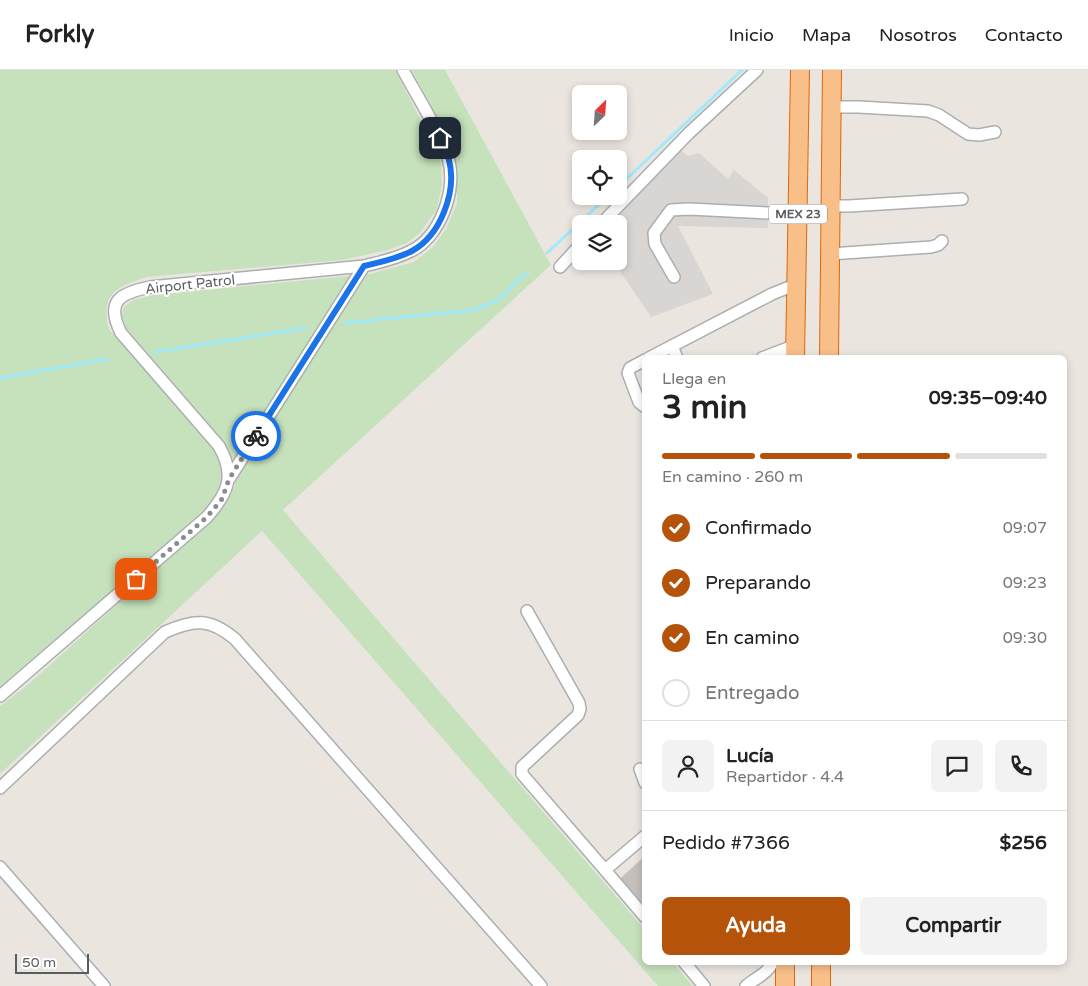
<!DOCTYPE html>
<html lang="es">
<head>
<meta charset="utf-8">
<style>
  body { margin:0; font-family:"Varela Round",sans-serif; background:#f2f2f2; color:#222; height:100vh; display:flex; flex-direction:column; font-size:19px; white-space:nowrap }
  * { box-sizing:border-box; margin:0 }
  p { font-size:16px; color:#767676 }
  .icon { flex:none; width:28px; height:28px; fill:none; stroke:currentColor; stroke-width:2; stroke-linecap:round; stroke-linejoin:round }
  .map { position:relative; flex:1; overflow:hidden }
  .sheet { position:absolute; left:642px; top:285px; width:425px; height:610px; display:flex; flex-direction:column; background:#fff; border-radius:8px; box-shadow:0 2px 8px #0003 }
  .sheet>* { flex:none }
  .needle { width:32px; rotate:25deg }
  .controls { position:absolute; left:572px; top:15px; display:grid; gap:10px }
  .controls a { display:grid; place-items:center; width:55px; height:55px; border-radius:8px; background:#fff; box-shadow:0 2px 8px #0003; font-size:25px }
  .scale { position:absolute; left:15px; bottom:12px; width:74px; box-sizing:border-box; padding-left:5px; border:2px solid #585d60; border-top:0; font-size:14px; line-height:18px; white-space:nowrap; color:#585d60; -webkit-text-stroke:4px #fff; paint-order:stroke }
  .pin { position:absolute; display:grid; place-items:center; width:42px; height:42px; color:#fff; margin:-21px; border-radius:10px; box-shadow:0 2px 8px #0006 }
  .courier { position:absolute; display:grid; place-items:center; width:50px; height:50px; margin:-25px; border:4px solid #1a73e8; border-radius:50%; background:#fff; color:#222; box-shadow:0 1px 6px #0007 }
  .head em { font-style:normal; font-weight:700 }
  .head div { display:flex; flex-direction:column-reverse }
  .head { display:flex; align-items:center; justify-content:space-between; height:85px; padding:0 20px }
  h1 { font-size:32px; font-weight:700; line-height:38px }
  .bar { display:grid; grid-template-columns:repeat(4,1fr); gap:8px 5px; align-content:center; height:60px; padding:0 20px }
  .bar i { height:6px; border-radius:4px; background:#e0e0e0 }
  .bar .selected { background:#b45309 }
  .bar p { grid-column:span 4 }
  .line { display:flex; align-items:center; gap:12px; padding:0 20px; border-top:1px solid #e0e0e0 }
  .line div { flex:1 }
  .round { display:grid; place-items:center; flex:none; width:52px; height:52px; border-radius:8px; background:#f2f2f2 }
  ol { padding:0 20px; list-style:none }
  li { display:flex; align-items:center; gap:15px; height:55px }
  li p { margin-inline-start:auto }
  li .icon { padding:5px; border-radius:50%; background:#b45309; color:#fff; stroke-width:4 }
  li:last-child { color:#767676 }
  li i { width:28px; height:28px; border:2px solid #e0e0e0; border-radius:50% }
  .cta { display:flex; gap:10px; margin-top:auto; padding:10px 20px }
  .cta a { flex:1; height:58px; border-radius:8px; background:#b45309; color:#fff; font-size:20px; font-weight:700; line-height:58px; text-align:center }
  .cta a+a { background:#f2f2f2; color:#222 }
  header { display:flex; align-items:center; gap:30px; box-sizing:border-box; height:70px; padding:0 25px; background:#fff; border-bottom:1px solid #e0e0e0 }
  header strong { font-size:24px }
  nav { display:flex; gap:28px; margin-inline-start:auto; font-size:18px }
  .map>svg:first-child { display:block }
  .industrial { fill:#d9d5d2 }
  .green { fill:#c6e2bc }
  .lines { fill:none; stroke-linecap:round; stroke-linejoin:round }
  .stream { stroke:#9feafb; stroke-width:3 }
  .building { fill:#c6c0bd; stroke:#cfc5be }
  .minor-casing { stroke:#abafb2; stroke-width:14 }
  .highway-casing { stroke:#e0660a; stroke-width:20 }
  .minor { stroke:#fff; stroke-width:11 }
  .highway { stroke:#f8bf89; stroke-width:18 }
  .done { stroke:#8b8d8c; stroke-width:5; stroke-dasharray:0 9 }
  .route { stroke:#1a73e8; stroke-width:6 }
  .labels { text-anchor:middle; stroke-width:4.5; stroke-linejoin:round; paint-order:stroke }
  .shield { fill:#fff; stroke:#8a8e90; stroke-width:1 }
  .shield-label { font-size:12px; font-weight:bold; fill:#585d60 }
  .street-label { font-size:14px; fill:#585d60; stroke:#fff }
</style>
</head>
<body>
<header>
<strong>Forkly</strong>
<nav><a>Inicio</a><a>Mapa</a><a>Nosotros</a><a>Contacto</a></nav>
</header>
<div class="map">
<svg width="1088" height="916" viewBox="0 0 1088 916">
  <rect width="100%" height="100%" fill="#ebe5df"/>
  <polygon class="industrial" points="679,79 688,86 699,83 728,109 734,100 768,128 768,158 678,156 713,224 651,247 613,191 619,191 619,154 607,154"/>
  <g class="green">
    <path d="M0,0H395L432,72L441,94L442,114L437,139L420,163L407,173L388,180L342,190L146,207C116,218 100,223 109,259L214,378C229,404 220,421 203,443L0,616Z"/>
    <polygon points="412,0 445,0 551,195 283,440 645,860 645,892 673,893 693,916 658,916 262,461 0,704 0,636 30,613 215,446 227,432 235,416 236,401 233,389 220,367 127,259 122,247 123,238 133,230 153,225 370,204 414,192 433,177 446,159 457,133 457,94 448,67"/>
  </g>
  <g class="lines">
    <g class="stream">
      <polyline points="619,116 742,0"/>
      <polyline points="547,183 608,126"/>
      <polyline points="344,253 474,240 498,230 527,202"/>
      <polyline points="155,282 306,258"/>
      <polyline points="0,308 107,289"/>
    </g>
  </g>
  <polygon class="building" points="643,788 645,790 645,829 639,833 619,810"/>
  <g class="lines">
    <defs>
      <g id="minor">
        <polyline points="833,37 859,37 928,41 939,45 968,64 979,65 995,62"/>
        <polyline points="831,136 849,136 962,129"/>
        <polyline points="601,154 689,63 757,0"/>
        <polyline points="830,184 931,177 938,175 942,171"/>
        <polyline points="560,197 581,174"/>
        <polyline points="674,207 655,174 654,163 671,140 689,139 768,143 798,141"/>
        <polyline points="672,276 677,288"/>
        <polyline points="649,288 772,224 797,214"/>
        <polyline points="762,288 796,275"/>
        <polyline points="645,290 630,298 628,303 639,332 645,337"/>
        <polyline points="229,409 364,196"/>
        <polyline points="527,541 579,633 580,639 578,645 522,697 522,704 605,800"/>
        <path d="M0,626L207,447C228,423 236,406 219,376L121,263C105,231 120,223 150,217L364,196C380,192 396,189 411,181C440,167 458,119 448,88C438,58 418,28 403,0"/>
        <polyline points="640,699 645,713"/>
        <path d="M0,718L165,562C194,549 210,548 235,569L541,916"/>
        <polyline points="645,766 605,800 645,847"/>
        <polyline points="0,797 104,916"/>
        <polyline points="684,892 704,916"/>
        <path d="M746,916C757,907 767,904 773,892"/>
      </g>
      <g id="highway">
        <polyline points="795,288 800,0"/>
        <polyline points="829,288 832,0"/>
        <polyline points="785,916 785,892"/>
        <polyline points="821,916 821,892"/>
      </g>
    </defs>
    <use href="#minor" class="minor-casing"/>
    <use href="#highway" class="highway-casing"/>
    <use href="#minor" class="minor"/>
    <use href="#highway" class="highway"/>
  </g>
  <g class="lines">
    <polyline class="done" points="136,509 207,447 222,429 229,409 256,366"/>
    <path class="route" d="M256,366L364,196C380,192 397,189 412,181C441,165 457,121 449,90C447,82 442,75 440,68"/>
  </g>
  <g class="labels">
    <rect class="shield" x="769" y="134.5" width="58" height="19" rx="4"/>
    <g class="shield-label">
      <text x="798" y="148">MEX 23</text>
    </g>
    <g class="street-label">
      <text transform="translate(190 214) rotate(-6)" y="5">Airport Patrol</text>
    </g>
  </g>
</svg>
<div class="controls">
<a><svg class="needle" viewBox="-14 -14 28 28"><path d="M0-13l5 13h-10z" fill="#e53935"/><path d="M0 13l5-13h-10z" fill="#767676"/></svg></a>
<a><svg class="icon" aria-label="locate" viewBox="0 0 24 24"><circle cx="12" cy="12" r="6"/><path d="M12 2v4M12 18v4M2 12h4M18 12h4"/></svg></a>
<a><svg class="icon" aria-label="layers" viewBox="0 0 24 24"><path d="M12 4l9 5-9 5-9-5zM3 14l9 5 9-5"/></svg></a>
</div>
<div class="scale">50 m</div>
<div class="pin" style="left:136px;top:509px;background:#ea580c"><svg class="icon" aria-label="bag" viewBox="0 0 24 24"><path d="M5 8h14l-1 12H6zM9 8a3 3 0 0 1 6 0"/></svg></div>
<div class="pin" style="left:440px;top:68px;background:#1f2937"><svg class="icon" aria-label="home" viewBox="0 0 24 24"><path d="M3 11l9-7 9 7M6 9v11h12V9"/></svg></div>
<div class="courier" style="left:256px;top:366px"><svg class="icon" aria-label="bike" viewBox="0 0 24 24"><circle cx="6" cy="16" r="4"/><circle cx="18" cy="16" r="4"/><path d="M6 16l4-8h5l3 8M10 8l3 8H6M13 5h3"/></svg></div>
<section class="sheet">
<div class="head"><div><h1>3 min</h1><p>Llega en</p></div><em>09:35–09:40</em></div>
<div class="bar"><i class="selected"></i><i class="selected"></i><i class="selected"></i><i></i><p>En camino · 260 m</p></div>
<ol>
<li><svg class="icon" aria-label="check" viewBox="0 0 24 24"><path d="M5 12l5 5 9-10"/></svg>Confirmado<p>09:07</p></li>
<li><svg class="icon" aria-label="check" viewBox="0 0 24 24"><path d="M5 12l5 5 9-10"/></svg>Preparando<p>09:23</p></li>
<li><svg class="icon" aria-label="check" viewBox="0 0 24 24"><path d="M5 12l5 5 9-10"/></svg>En camino<p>09:30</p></li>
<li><i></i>Entregado</li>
</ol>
<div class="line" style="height:90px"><a class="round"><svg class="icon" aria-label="person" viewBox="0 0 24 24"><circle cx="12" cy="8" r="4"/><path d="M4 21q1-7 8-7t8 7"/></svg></a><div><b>Lucía</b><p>Repartidor · 4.4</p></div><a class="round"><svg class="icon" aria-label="chat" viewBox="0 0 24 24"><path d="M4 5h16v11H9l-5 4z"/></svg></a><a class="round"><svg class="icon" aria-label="phone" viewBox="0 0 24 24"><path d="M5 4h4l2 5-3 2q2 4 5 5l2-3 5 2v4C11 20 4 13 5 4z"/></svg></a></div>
<div class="line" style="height:65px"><div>Pedido #7366</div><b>$256</b></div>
<div class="cta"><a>Ayuda</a><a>Compartir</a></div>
</section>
</div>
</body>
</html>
